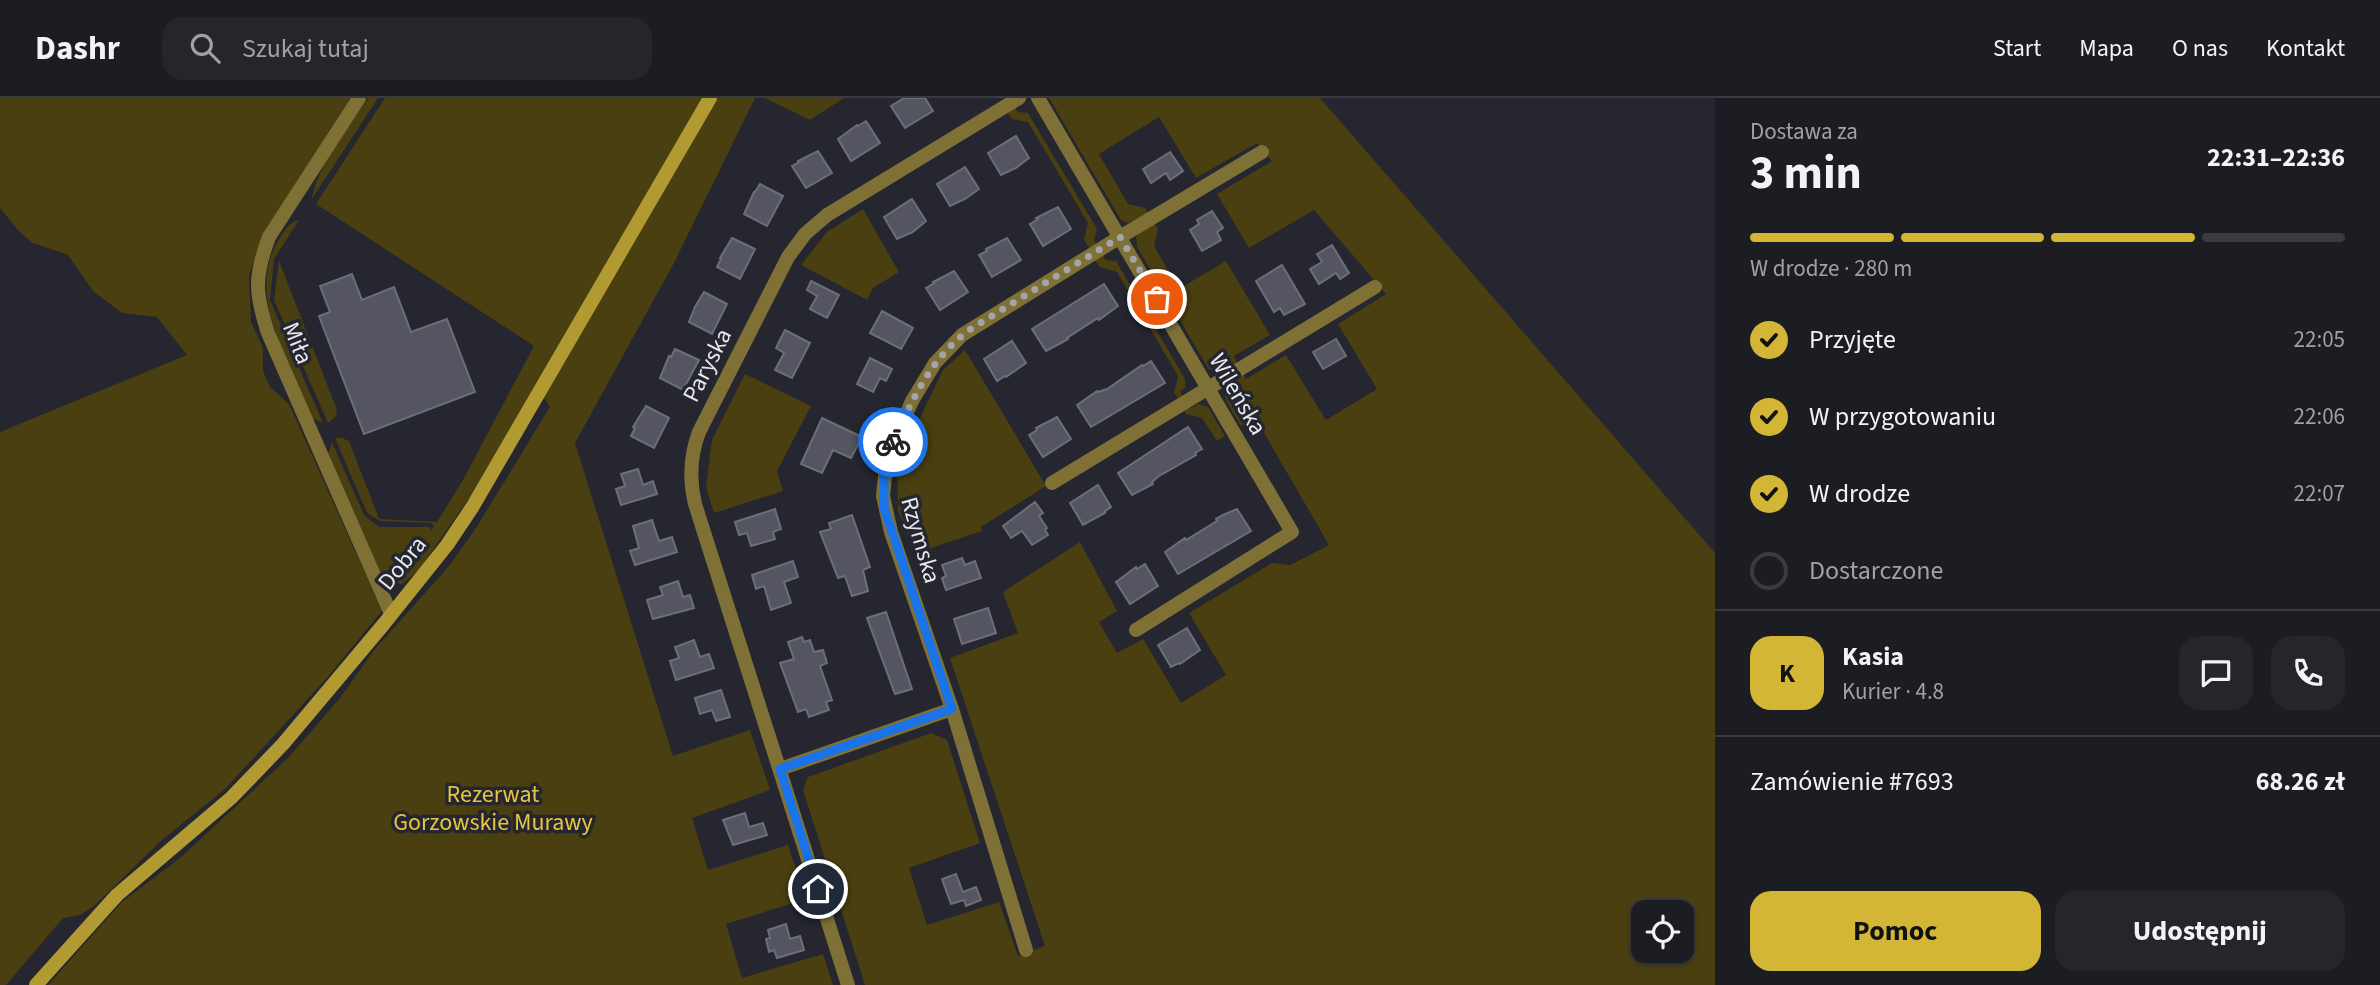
<!DOCTYPE html>
<html lang="pl">
<head>
<meta charset="utf-8">
<style>
  body { margin:0; font-family:"Source Sans 3",sans-serif; background:#25252b; color:#f1f3f6; height:100vh; display:flex; flex-direction:column; font-size:26px; white-space:nowrap }
  * { box-sizing:border-box; margin:0 }
  p { font-size:23px; color:#a0a1a6 }
  .icon { flex:none; width:38px; height:38px; fill:none; stroke:currentColor; stroke-width:2; stroke-linecap:round; stroke-linejoin:round }
  .map { position:relative; flex:1; overflow:hidden }
  .details { display:flex; flex-direction:column; background:#1c1c23; width:665px }
  .details>* { flex:none }
  .controls { position:absolute; left:1631px; top:802px; display:grid; gap:14px }
  .controls a { display:grid; place-items:center; width:63px; height:63px; border-radius:14px; background:#1c1c23; box-shadow:0 2px 5px #0004,0 0 0 2px #3a3a41; font-size:35px }
  .pin { position:absolute; display:grid; place-items:center; width:60px; height:60px; color:#fff; margin:-30px; border:4px solid #fff; border-radius:50%; box-shadow:0 2px 7px #0007 }
  .courier { position:absolute; display:grid; place-items:center; width:70px; height:70px; margin:-35px; border:5px solid #1a73e8; border-radius:50%; background:#fff; color:#222; box-shadow:0 2px 9px #0007 }
  .headline em { font-style:normal; font-weight:700 }
  .headline div { display:flex; flex-direction:column-reverse }
  .headline { display:flex; align-items:center; justify-content:space-between; height:119px; padding:0 35px }
  h1 { font-size:46px; font-weight:700; line-height:52px }
  .bar { display:grid; grid-template-columns:repeat(4,1fr); gap:10px 7px; align-content:center; height:84px; padding:0 35px }
  .bar i { height:9px; border-radius:5px; background:#3a3a41 }
  .bar .on { background:#d3b635 }
  .bar p { grid-column:span 4 }
  .line { display:flex; align-items:center; gap:18px; padding:0 35px; border-top:2px solid #3a3a41 }
  .line div { flex:1 }
  .round { display:grid; place-items:center; flex:none; width:74px; height:74px; border-radius:21px; background:#25252b }
  ol { padding:0 35px; list-style:none }
  li { display:flex; align-items:center; gap:21px; height:77px }
  li p { margin-inline-start:auto }
  li .icon { padding:7px; border-radius:50%; background:#d3b635; color:#111; stroke-width:4 }
  li:last-child { color:#a0a1a6 }
  li i { width:38px; height:38px; border:4px solid #3a3a41; border-radius:50% }
  .action { display:flex; gap:14px; margin-top:auto; padding:14px 35px }
  .action a { flex:1; height:80px; border-radius:21px; background:#d3b635; color:#111; font-size:28px; font-weight:700; line-height:80px; text-align:center }
  .action a+a { background:#25252b; color:#f1f3f6 }
  header { display:flex; align-items:center; gap:42px; box-sizing:border-box; height:98px; padding:0 35px; background:#1c1c23; border-bottom:2px solid #3a3a41 }
  header strong { font-size:33px }
  nav { display:flex; gap:38px; margin-inline-start:auto; font-size:24px }
  .search { width:490px; height:63px; background:#25252b; display:flex; align-items:center; gap:18px; box-sizing:border-box; padding:0 24px; border-radius:21px; color:#a0a1a6; font-size:26px }
  main { display:flex; flex:1; min-height:0 }
  .map>svg:first-child { display:block }
  .green { fill:#4a3f10; fill-rule:evenodd }
  .building { fill:#545560; stroke:#6c6e79; stroke-width:2 }
  .lines { fill:none; stroke-linecap:round; stroke-linejoin:round }
  .street { stroke:#7f7135; stroke-width:14 }
  .secondary { stroke:#b29a32; stroke-width:14 }
  .done { stroke:#a4a5ac; stroke-width:7; stroke-dasharray:0 12.6 }
  .route { stroke:#1a73e8; stroke-width:9 }
  .labels { text-anchor:middle; stroke-width:7; stroke-linejoin:round; paint-order:stroke }
  .street-label { font-size:24px; fill:#e8e9ef; stroke:#25262f }
  .park-label { font-size:24px; fill:#e5c63d; stroke:#25262f }
</style>
</head>
<body>
<header>
<strong>Dashr</strong>
<div class="search"><svg class="icon" aria-label="search" viewBox="0 0 24 24"><circle cx="10" cy="10" r="6"/><path d="M15 15l6 6"/></svg>Szukaj tutaj</div>
<nav><a>Start</a><a>Mapa</a><a>O nas</a><a>Kontakt</a></nav>
</header>
<main>
<div class="map">
<svg width="1715" height="887" viewBox="0 0 1715 887">
  <rect width="100%" height="100%" fill="#25262f"/>
  <g class="green">
    <polygon points="0,0 350,0 264,135 249,178 251,224 263,250 263,273 270,289 289,306 382,513 326,581 225,691 162,742 94,808 80,817 63,820 6,887 0,887 0,334 187,257 157,219 122,215 93,193 68,157 31,144 18,132 0,110"/>
    <path d="M368,0H378L312,101C318,66 348,30 368,0Z"/>
    <polygon points="385,0 755,0 674,165 575,345 673,658 750,632 770,692 692,720 708,772 788,747 806,801 726,826 742,880 823,856 833,887 48,887 122,804 180,760 288,660 340,600 375,551 449,468 476,430 550,309 537,290 472,396 418,473 402,486 387,486 382,480 328,356 332,344 364,417 379,429 429,429 432,432 434,428 431,425 380,423 367,415 335,340 342,340 349,343 379,421 437,424 463,382 534,248 316,106"/>
    <polygon points="765,0 844,0 810,22"/>
    <path d="M1049,0H1320L1715,455V887H865L803,692L808,679L931,635L947,642L980,745L909,770L927,827L999,804L1018,858L1045,848L950,560L1018,535L1003,494L1080,444L1117,513L1099,524L1117,555L1143,541L1181,605L1226,577L1189,515L1272,465L1290,467L1329,447L1256,321L1241,328C1236,318 1217,295 1227,285C1230,280 1237,277 1242,274L1246,281L1286,257L1326,322L1377,291L1338,226L1386,196L1314,112L1249,150L1217,96L1272,63L1257,45L1196,80L1159,19L1099,56L1128,106L1145,110L1149,116L1128,125L1121,122ZM1643,814H1682V852H1643Z"/>
    <polygon points="1015,9 1018,14 1028,15 1097,131 1094,142 1096,146 1089,150 1084,142 1088,125 1028,24 1012,21 1007,14"/>
    <polygon points="863,111 899,174 873,190 867,202 801,167 827,134"/>
    <path d="M299,122L274,161L270,202L323,325L312,320C291,269 246,197 277,145C283,135 287,125 299,122Z"/>
    <path d="M1154,125L1158,131L1154,148L1179,191L1226,163L1270,237L1234,258L1237,265C1227,271 1219,277 1208,270L1137,149L1136,138Z"/>
    <polygon points="1103,157 1106,162 1116,163 1185,281 1185,290 1180,293 1182,298 1178,300 1174,295 1178,278 1117,174 1100,169 1095,162"/>
    <polygon points="279,163 337,312 336,318 328,325 274,202"/>
    <polygon points="965,252 1046,388 981,429 982,433 916,455 898,413 897,368 943,272"/>
    <polygon points="745,276 811,308 777,373 783,393 714,415 706,389 712,342"/>
    <polygon points="1198,306 1208,309 1225,338 1217,343 1202,320 1186,316 1183,310 1188,307 1191,310"/>
  </g>
  <g class="building">
    <polygon points="904,0 925,0 933,13 905,30 891,8"/>
    <polygon points="866,23 880,45 851,63 838,41 857,27 858,28"/>
    <polygon points="1016,38 1029,60 1016,70 1001,77 988,55"/>
    <polygon points="818,53 832,75 806,90 792,68 799,64 798,63"/>
    <polygon points="1170,54 1183,73 1170,82 1166,75 1151,85 1143,71"/>
    <polygon points="965,69 979,91 965,101 950,108 937,86"/>
    <polygon points="760,86 783,98 767,128 744,116 754,94 755,94"/>
    <polygon points="912,101 926,123 913,134 897,141 884,119"/>
    <polygon points="1058,109 1071,131 1043,148 1030,126 1038,121 1036,120"/>
    <polygon points="1212,113 1223,130 1217,134 1221,142 1202,153 1190,132 1199,126 1197,122"/>
    <polygon points="732,140 755,151 740,181 717,169 721,161 720,160"/>
    <polygon points="1007,140 1021,162 992,179 979,157 987,153 986,151"/>
    <polygon points="1332,147 1349,175 1340,181 1336,175 1319,186 1310,171 1322,164 1317,156"/>
    <polygon points="1282,167 1305,206 1284,217 1280,210 1274,214 1256,183"/>
    <polygon points="954,173 968,194 940,212 926,190 934,185 933,184"/>
    <polygon points="352,176 362,202 394,189 411,234 447,221 475,294 364,336 319,218 330,214 320,188"/>
    <polygon points="811,183 839,197 827,220 810,211 817,198 807,192"/>
    <polygon points="1104,186 1118,208 1099,222 1098,220 1067,240 1068,241 1061,245 1046,253 1032,231"/>
    <polygon points="704,194 727,206 712,236 689,224 695,209"/>
    <polygon points="882,213 913,230 901,251 870,235"/>
    <polygon points="785,232 810,245 792,280 775,272 784,255 776,250"/>
    <polygon points="1336,241 1346,258 1323,271 1313,254"/>
    <polygon points="1012,243 1026,265 1006,279 1005,278 997,283 984,261"/>
    <polygon points="675,251 699,262 683,292 660,280 669,258 671,259"/>
    <polygon points="870,260 892,271 886,283 880,280 873,294 857,286"/>
    <polygon points="1151,263 1165,285 1091,329 1077,307 1097,293 1098,294 1107,291 1142,267 1143,268"/>
    <polygon points="646,308 669,320 654,350 631,338 635,330 633,329"/>
    <polygon points="1057,319 1071,341 1043,359 1029,337 1037,332 1036,330"/>
    <polygon points="822,320 862,339 851,360 833,352 822,375 801,366"/>
    <polygon points="1188,329 1202,351 1195,355 1196,357 1159,378 1152,384 1153,386 1132,397 1118,375"/>
    <polygon points="638,371 643,387 653,383 657,396 621,407 616,391 625,388 621,376"/>
    <polygon points="1098,387 1111,409 1104,414 1105,415 1083,427 1070,405"/>
    <polygon points="1035,404 1043,415 1039,418 1047,430 1045,432 1048,437 1032,447 1022,433 1011,440 1003,428"/>
    <polygon points="775,411 781,431 773,434 775,441 751,448 747,435 739,437 735,424"/>
    <polygon points="1237,411 1251,433 1178,476 1165,454 1185,440 1186,442 1217,423 1216,421 1223,417"/>
    <polygon points="852,417 870,469 863,472 868,493 852,498 845,478 838,480 820,434 831,431 829,425"/>
    <polygon points="652,422 659,443 672,439 677,454 635,467 630,453 639,450 633,428"/>
    <polygon points="962,460 965,467 975,463 981,480 946,492 942,480 946,478 942,467"/>
    <polygon points="793,463 798,479 784,484 791,505 771,512 764,488 756,491 752,477"/>
    <polygon points="1145,466 1158,488 1130,506 1116,484 1136,469 1137,471"/>
    <polygon points="678,483 683,499 690,497 694,510 653,521 647,502 663,497 660,489"/>
    <polygon points="988,510 996,535 962,546 954,521"/>
    <polygon points="886,514 912,591 895,596 867,520"/>
    <polygon points="1187,530 1200,552 1180,566 1179,565 1171,569 1158,547"/>
    <polygon points="802,539 804,544 810,542 814,554 823,552 827,565 820,568 832,602 826,604 829,612 809,619 806,611 798,614 780,565 794,561 788,544"/>
    <polygon points="694,542 700,559 709,556 714,570 676,582 670,563 679,560 675,549"/>
    <polygon points="721,592 730,619 716,623 712,612 700,616 695,600"/>
    <polygon points="745,715 749,729 763,725 767,737 733,747 723,722"/>
    <polygon points="956,776 963,794 976,789 981,802 966,808 964,802 951,806 942,781"/>
    <polygon points="786,826 790,841 800,838 804,852 777,860 774,852 769,854 766,841 770,840 768,832"/>
  </g>
  <g class="lines">
    <g class="street">
      <path d="M359,0L269,139C254,179 255,195 268,235L391,516"/>
      <polyline points="1038,0 1292,434 1136,532"/>
      <polyline points="1052,385 1375,189"/>
      <polyline points="780,671 952,611"/>
      <polyline points="1026,852 952,611 891,434 883,398 887,359 912,303 935,265 962,237 1120,139 1262,54"/>
      <path d="M848,887L695,406C689,381 690,358 699,334L788,159L805,136L827,117L1019,0"/>
    </g>
    <polyline class="secondary" points="36,887 117,797 231,700 283,646 383,527 447,447 473,408 710,0"/>
  </g>
  <g class="lines">
    <path class="done" d="M893,344C913,301 930,261 969,232L1120,139L1157,201"/>
    <polyline class="route" points="818,791 780,671 952,611 884,410 884,372 893,344"/>
  </g>
  <g class="labels">
    <g class="street-label">
      <text transform="translate(298 245) rotate(68)" y="8">Miła</text>
      <text transform="translate(707 267) rotate(-63)" y="8">Paryska</text>
      <text transform="translate(1238 296) rotate(60)" y="8">Wileńska</text>
      <text transform="translate(921 442) rotate(74)" y="8">Rzymska</text>
      <text transform="translate(402 465) rotate(-51)" y="8">Dobra</text>
    </g>
    <g class="park-label">
      <text x="493" y="704">Rezerwat<tspan x="493" dy="28">Gorzowskie Murawy</tspan></text>
    </g>
  </g>
</svg>
<div class="controls">
<a><svg class="icon" aria-label="locate" viewBox="0 0 24 24"><circle cx="12" cy="12" r="6"/><path d="M12 2v4M12 18v4M2 12h4M18 12h4"/></svg></a>
</div>
<div class="pin" style="left:1157px;top:201px;background:#ea580c"><svg class="icon" aria-label="bag" viewBox="0 0 24 24"><path d="M5 8h14l-1 12H6zM9 8a3 3 0 0 1 6 0"/></svg></div>
<div class="pin" style="left:818px;top:791px;background:#1f2937"><svg class="icon" aria-label="home" viewBox="0 0 24 24"><path d="M3 11l9-7 9 7M6 9v11h12V9"/></svg></div>
<div class="courier" style="left:893px;top:344px"><svg class="icon" aria-label="bike" viewBox="0 0 24 24"><circle cx="6" cy="16" r="4"/><circle cx="18" cy="16" r="4"/><path d="M6 16l4-8h5l3 8M10 8l3 8H6M13 5h3"/></svg></div>
</div>
<section class="details">
<div class="headline"><div><h1>3 min</h1><p>Dostawa za</p></div><em>22:31–22:36</em></div>
<div class="bar"><i class="on"></i><i class="on"></i><i class="on"></i><i></i><p>W drodze · 280 m</p></div>
<ol>
<li><svg class="icon" aria-label="check" viewBox="0 0 24 24"><path d="M5 12l5 5 9-10"/></svg>Przyjęte<p>22:05</p></li>
<li><svg class="icon" aria-label="check" viewBox="0 0 24 24"><path d="M5 12l5 5 9-10"/></svg>W przygotowaniu<p>22:06</p></li>
<li><svg class="icon" aria-label="check" viewBox="0 0 24 24"><path d="M5 12l5 5 9-10"/></svg>W drodze<p>22:07</p></li>
<li><i></i>Dostarczone</li>
</ol>
<div class="line" style="height:126px"><b class="round" style="background:#d3b635;color:#111">K</b><div><b>Kasia</b><p>Kurier · 4.8</p></div><a class="round"><svg class="icon" aria-label="chat" viewBox="0 0 24 24"><path d="M4 5h16v11H9l-5 4z"/></svg></a><a class="round"><svg class="icon" aria-label="phone" viewBox="0 0 24 24"><path d="M5 4h4l2 5-3 2q2 4 5 5l2-3 5 2v4C11 20 4 13 5 4z"/></svg></a></div>
<div class="line" style="height:91px"><div>Zamówienie #7693</div><b>68.26 zł</b></div>
<div class="action"><a>Pomoc</a><a>Udostępnij</a></div>
</section>
</main>
</body>
</html>
